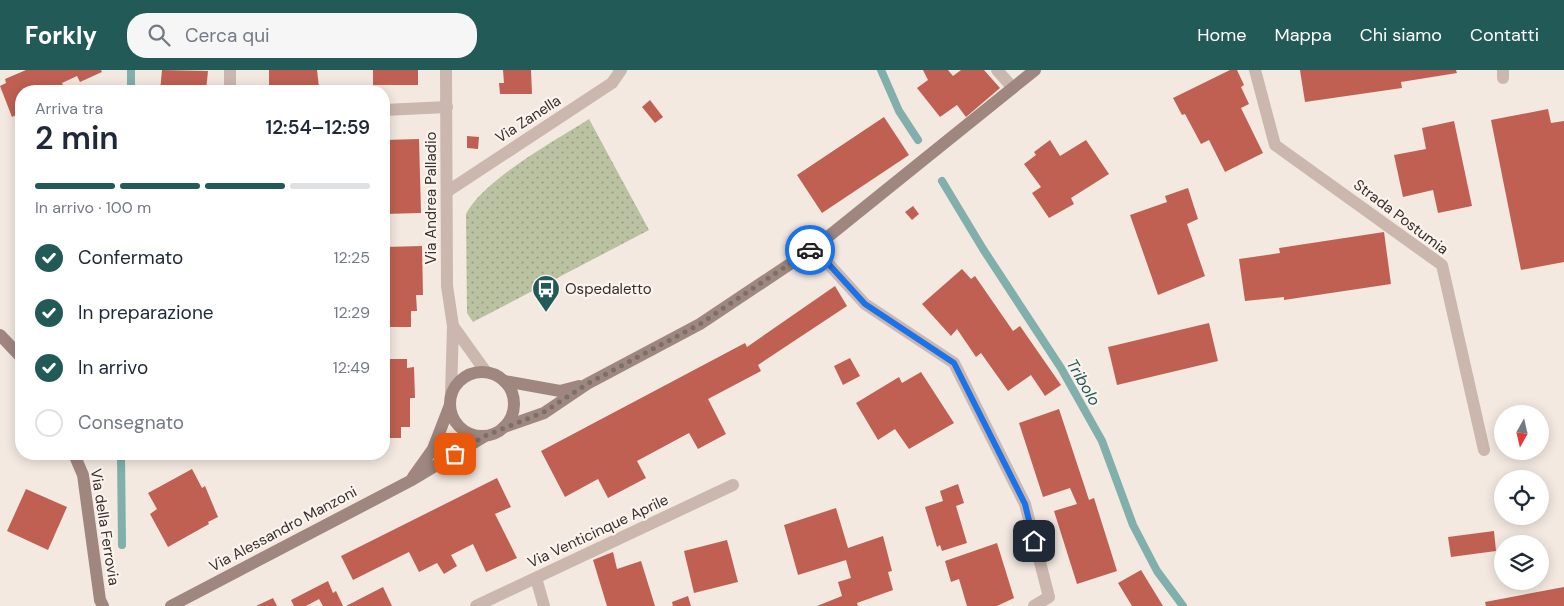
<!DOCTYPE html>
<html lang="it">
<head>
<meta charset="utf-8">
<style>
  body { margin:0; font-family:"DM Sans",sans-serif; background:#f6f6f7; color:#1f2937; height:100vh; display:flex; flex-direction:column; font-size:19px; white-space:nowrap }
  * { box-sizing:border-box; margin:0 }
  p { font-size:16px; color:#747a83 }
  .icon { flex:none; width:28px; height:28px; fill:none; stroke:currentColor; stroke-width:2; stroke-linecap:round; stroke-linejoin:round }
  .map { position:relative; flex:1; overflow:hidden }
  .side { position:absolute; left:15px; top:15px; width:375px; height:375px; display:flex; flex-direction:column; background:#fff; border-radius:20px; box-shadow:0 2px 12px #0003 }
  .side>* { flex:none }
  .needle { width:32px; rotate:188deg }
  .buttons { position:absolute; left:1494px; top:335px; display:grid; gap:10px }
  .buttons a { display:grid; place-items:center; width:55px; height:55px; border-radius:50%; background:#fff; box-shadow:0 2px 12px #0003; font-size:25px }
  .pin { position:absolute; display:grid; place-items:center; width:42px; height:42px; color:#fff; margin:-21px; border-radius:10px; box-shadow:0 2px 8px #0006 }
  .courier { position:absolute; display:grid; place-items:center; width:50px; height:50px; margin:-25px; border:4px solid #1a73e8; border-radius:50%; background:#fff; color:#222; box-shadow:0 1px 6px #0007 }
  .summary em { font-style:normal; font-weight:600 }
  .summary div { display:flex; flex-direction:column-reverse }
  .summary { display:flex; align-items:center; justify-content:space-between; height:85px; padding:0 20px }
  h1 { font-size:32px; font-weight:600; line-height:38px }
  .bar { display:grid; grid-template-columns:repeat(4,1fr); gap:8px 5px; align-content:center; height:60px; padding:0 20px }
  .bar i { height:6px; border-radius:4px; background:#e0e1e3 }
  .bar .active { background:#225a57 }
  .bar p { grid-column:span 4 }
  ol { padding:0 20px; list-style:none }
  li { display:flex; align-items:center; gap:15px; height:55px }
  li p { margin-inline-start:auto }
  li .icon { padding:5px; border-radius:50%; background:#225a57; color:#fff; stroke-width:4 }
  li:last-child { color:#747a83 }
  li i { width:28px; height:28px; border:2px solid #e0e1e3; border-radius:50% }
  header { display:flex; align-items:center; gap:30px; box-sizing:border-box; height:70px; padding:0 25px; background:#225a57; color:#fff }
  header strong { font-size:24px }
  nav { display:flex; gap:28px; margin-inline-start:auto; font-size:18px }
  .search { width:350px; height:45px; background:#f6f6f7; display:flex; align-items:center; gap:12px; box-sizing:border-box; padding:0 18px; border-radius:20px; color:#747a83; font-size:19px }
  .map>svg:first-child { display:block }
  .park { fill:url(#park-dots) }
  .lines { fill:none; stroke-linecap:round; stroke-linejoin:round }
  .stream { stroke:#81afab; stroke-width:8 }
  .building { fill:#c06052 }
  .street { stroke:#cbb7ad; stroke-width:12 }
  .secondary { stroke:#9f877f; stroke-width:12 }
  .done { stroke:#7b6f6b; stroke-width:5; stroke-dasharray:0 9 }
  .route { stroke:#1a73e8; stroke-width:6 }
  .labels { text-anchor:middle; stroke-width:4.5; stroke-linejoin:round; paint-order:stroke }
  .street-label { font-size:15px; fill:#3a2e2c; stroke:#faf3ee }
  .poi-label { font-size:15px; fill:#3a2e2c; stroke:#faf3ee; text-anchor:start }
  .water-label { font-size:16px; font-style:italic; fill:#225a57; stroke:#faf3ee }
</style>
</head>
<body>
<header>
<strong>Forkly</strong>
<div class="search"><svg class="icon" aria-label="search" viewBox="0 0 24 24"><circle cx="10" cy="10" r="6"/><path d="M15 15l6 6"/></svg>Cerca qui</div>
<nav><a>Home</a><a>Mappa</a><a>Chi siamo</a><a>Contatti</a></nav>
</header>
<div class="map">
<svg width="1564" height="536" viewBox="0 0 1564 536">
  <defs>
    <pattern id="park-dots" width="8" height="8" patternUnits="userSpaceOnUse" patternTransform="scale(1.25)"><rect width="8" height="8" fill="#bac2a2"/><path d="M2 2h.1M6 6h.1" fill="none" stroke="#989e84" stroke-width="1.8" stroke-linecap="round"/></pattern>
  </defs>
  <rect width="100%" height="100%" fill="#f3e9e1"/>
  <path class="park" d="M589,49L649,160L473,252L467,243L466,144C484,109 555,71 589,49Z"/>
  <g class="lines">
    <g class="stream">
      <polyline points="881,0 899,41 918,70"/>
      <polyline points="131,21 131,0"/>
      <polyline points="942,111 983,179 1061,298 1102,371 1133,455 1157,501 1183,536"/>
      <polyline points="121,384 122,475"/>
    </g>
  </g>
  <g class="building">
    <polygon points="26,0 101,0 102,2 80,12 77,6 62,13 65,21 21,21 21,51 18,44 12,47 0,16 6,13 5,9"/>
    <polygon points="162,0 208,1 206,21 160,21"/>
    <polygon points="269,0 317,0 319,17 269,19"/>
    <rect x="373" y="0" width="45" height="15"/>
    <polygon points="503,0 531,0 532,24 500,24 499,13 504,13"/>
    <polygon points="923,0 948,0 953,6 961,0 984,0 1000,18 966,47 957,35 940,47 917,18 928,10"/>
    <polygon points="1230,0 1237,0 1244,15 1241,17 1249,34 1241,38 1263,83 1225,102 1209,70 1201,74 1185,44 1182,45 1173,28"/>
    <polygon points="1300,0 1456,0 1457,3 1401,12 1402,18 1305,32"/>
    <polygon points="650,30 663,47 655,53 642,37"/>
    <polygon points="1548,39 1551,53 1564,51 1564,192 1521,200 1491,50"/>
    <polygon points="884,47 909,85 822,143 797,105"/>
    <polygon points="1454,51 1472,136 1438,143 1433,120 1403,127 1394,85 1426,79 1422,58"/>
    <polygon points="467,66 479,67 478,79 467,78"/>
    <polygon points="419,69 421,143 384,144 384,70"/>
    <polygon points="1050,70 1060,86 1086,70 1109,104 1071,128 1074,134 1049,148 1032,123 1041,117 1024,94 1036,85 1034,82"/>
    <polygon points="1188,118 1198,149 1187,154 1205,206 1158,225 1130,145 1167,132 1165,126"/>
    <polygon points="913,136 919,144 912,150 905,142"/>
    <polygon points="1384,162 1391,214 1284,230 1284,227 1245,231 1239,189 1280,183 1279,178"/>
    <polygon points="422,176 423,225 416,225 417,241 411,241 411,257 384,257 384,177"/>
    <polygon points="962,199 971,209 975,206 1013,261 1020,256 1061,315 1045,326 1031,305 1008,321 981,283 976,287 957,259 951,266 922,234"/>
    <polygon points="835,216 847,236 758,295 761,301 708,329 726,364 698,379 689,363 637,391 646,408 608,428 598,409 565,427 541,381 745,273 747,277"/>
    <polygon points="1209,253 1218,291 1117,315 1108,277"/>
    <polygon points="850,288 860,306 843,315 834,296"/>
    <polygon points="384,289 407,289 407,298 414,297 415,328 410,328 410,357 401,357 401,368 384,368"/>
    <polygon points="921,302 954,353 909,379 895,359 878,370 856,333 899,307 902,313"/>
    <polygon points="1059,339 1089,430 1094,428 1117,501 1077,514 1054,441 1077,434 1070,418 1043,427 1019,353"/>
    <polygon points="192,399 202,418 205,416 218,447 208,452 209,454 168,477 150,444 157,439 148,423"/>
    <polygon points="497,408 511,437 495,444 517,488 486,502 473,474 451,485 457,496 444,504 437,493 419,502 409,482 353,510 341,486"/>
    <polygon points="958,414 964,433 956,436 967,473 942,481 940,475 937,477 925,437 943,431 940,421"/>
    <polygon points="26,419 67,437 48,480 7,461"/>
    <polygon points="836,438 848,478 883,466 892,501 888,502 893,520 857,533 858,536 817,536 842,526 838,512 851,508 846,490 798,505 784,455"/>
    <polygon points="1494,461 1496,481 1451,487 1448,467"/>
    <polygon points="727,470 738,512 694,523 684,481"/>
    <polygon points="997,473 1014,528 997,536 967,536 959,509 951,512 945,491"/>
    <polygon points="613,482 617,499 641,491 655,536 607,536 593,490"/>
    <polygon points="1141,500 1163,536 1132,536 1118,513"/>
    <polygon points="328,511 333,523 336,521 343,536 323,536 319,529 306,536 294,536 291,530"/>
    <polygon points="383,517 392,536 346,536"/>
    <polygon points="1564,517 1564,536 1486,536 1485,532"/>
    <polygon points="688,526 691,536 673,536 672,532"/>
    <polygon points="273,528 277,536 256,536"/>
  </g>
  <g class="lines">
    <g class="street">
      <polyline points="446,0 447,216 453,256 451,324"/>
      <polyline points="997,0 1013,18"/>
      <polyline points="1255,0 1275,75 1442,195 1484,380"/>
      <polyline points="1503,0 1503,8"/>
      <polyline points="230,21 230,0"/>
      <polyline points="384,40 447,37"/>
      <polyline points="448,121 612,13 621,0"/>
      <polyline points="814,178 865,234 954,293 1025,434 1049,527 1034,536"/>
      <polyline points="453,256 486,302"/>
      <polyline points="536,508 544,536"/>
      <polyline points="476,536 733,415"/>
    </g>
    <g class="secondary">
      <polyline points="0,265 21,287"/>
      <circle cx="482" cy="334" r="32"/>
      <polyline points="504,311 560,321 579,316"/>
      <polyline points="504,357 544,343 587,314 700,254 814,178 1035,0"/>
      <polyline points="74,384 83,405 100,530 103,536"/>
      <polyline points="413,407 433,379 450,335"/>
      <polyline points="171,536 410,411 485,366"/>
    </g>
  </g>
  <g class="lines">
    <polyline class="done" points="455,384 485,366 544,342 587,314 700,254 810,180"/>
    <polyline class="route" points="810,180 814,178 865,234 954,293 1025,434 1034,471"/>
  </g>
  <defs>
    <symbol id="bus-pin" viewBox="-11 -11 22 30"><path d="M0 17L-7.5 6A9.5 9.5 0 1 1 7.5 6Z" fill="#225a57" stroke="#faf3ee"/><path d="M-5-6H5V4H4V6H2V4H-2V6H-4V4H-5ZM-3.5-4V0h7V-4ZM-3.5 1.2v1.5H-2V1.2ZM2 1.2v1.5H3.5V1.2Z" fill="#fff"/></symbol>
  </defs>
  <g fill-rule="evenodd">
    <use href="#bus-pin" x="530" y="203" width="32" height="43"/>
  </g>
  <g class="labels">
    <g class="street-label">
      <text transform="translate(528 49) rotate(-33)" y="5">Via Zanella</text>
      <text transform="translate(431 128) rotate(-90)" y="5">Via Andrea Palladio</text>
      <text transform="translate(1401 147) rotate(37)" y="5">Strada Postumia</text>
      <text transform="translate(105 457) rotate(81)" y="5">Via della Ferrovia</text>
      <text transform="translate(283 459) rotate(-28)" y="5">Via Alessandro Manzoni</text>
      <text transform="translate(598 461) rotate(-25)" y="5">Via Venticinque Aprile</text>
    </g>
    <g class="poi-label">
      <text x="565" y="224">Ospedaletto</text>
    </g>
    <g class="water-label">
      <text transform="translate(1084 312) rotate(60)" y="6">Tribolo</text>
    </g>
  </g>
</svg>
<div class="buttons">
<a><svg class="needle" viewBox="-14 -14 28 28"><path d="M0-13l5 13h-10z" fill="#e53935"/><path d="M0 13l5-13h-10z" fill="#747a83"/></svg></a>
<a><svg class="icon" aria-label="locate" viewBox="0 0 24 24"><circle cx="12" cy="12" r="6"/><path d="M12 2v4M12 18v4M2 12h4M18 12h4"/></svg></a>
<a><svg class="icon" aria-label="layers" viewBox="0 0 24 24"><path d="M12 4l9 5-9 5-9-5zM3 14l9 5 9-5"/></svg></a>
</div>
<div class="pin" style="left:455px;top:384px;background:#ea580c"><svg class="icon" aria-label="bag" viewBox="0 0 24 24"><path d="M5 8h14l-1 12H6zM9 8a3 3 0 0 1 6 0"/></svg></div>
<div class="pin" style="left:1034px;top:471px;background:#1f2937"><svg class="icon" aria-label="home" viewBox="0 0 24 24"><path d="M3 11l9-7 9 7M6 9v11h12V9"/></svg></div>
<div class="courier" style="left:810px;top:180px"><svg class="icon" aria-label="car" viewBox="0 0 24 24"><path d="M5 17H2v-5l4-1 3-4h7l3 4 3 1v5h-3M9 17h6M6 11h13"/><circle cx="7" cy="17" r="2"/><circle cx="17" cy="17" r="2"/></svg></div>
<section class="side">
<div class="summary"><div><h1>2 min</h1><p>Arriva tra</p></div><em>12:54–12:59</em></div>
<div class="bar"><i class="active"></i><i class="active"></i><i class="active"></i><i></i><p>In arrivo · 100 m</p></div>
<ol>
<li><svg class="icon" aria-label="check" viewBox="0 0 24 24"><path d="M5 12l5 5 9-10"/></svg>Confermato<p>12:25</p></li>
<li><svg class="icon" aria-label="check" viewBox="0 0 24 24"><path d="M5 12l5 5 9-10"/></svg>In preparazione<p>12:29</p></li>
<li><svg class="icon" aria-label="check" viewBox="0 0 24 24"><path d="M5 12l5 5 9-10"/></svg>In arrivo<p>12:49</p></li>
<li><i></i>Consegnato</li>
</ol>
</section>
</div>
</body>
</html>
